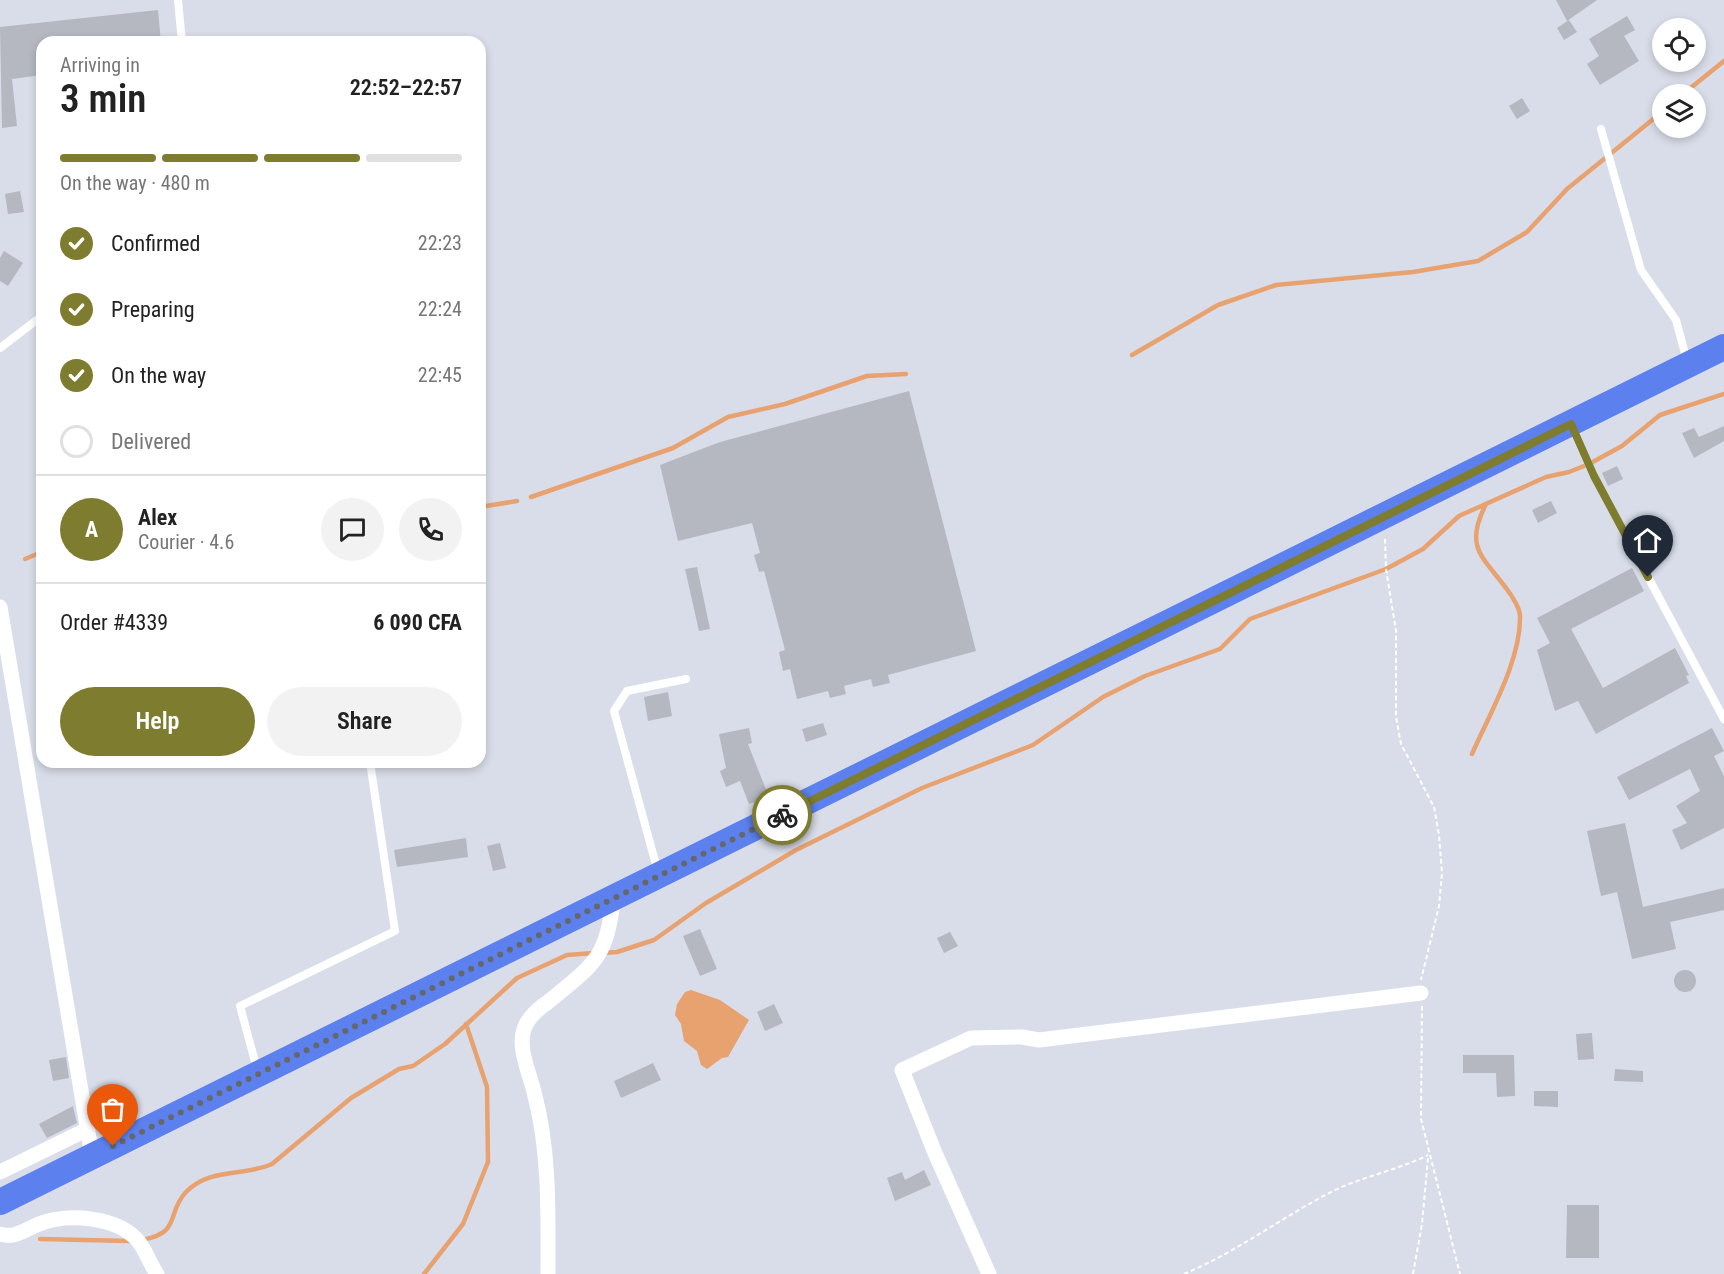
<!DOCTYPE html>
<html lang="en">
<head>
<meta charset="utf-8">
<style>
  body { margin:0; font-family:"Roboto Condensed",sans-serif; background:#f2f2f2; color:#222; height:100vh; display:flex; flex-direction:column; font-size:22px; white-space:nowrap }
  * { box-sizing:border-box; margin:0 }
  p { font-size:20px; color:#767676 }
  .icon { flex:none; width:33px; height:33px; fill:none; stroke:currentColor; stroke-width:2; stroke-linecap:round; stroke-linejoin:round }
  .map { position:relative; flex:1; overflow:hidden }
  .panel { position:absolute; left:36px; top:36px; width:450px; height:732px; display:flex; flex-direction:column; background:#fff; border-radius:18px; box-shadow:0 3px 9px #0003 }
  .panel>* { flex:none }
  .fabs { position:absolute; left:1652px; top:18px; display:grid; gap:12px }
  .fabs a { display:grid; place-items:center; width:54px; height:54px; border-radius:50%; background:#fff; box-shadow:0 3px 9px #0003; font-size:30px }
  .pin { position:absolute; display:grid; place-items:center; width:51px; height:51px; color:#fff; margin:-62px -26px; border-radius:50% 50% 50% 0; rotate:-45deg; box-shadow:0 0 6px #0007 }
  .pin .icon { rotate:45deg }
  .courier { position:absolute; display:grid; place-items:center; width:60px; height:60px; margin:-30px; border:4px solid #7e7c2f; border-radius:50%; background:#fff; color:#222; box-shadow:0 2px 8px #0007 }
  .head em { font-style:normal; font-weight:600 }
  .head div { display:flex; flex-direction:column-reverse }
  .head { display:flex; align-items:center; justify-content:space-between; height:102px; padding:0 24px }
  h1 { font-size:39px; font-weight:600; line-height:45px }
  .bar { display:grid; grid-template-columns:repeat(4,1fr); gap:9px 6px; align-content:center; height:72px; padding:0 24px }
  .bar i { height:8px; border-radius:4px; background:#e0e0e0 }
  .bar .selected { background:#7e7c2f }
  .bar p { grid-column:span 4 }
  .line { display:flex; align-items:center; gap:15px; padding:0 24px; border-top:2px solid #e0e0e0 }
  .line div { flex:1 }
  .round { display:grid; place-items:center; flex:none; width:63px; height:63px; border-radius:32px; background:#f2f2f2 }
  ol { padding:0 24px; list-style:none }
  li { display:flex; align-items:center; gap:18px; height:66px }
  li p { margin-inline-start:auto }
  li .icon { padding:6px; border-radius:50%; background:#7e7c2f; color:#fff; stroke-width:4 }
  li:last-child { color:#767676 }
  li i { width:33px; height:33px; border:3px solid #e0e0e0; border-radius:50% }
  .primary-button { display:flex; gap:12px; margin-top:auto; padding:12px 24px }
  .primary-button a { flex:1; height:69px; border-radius:36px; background:#7e7c2f; color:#fff; font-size:24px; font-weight:600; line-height:69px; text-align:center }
  .primary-button a+a { background:#f2f2f2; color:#222 }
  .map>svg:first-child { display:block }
  .water { fill:#e7a270 }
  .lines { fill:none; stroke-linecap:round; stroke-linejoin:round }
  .stream { stroke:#e7a270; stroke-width:4.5 }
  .building { fill:#b5b8c1 }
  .path { stroke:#fff; stroke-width:2; stroke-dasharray:4.5 3; stroke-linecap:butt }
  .service { stroke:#fff; stroke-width:8 }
  .minor { stroke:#fff; stroke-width:15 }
  .trunk { stroke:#5c81ee; stroke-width:26 }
  .done { stroke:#65676b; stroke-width:6; stroke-dasharray:0 10.8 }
  .route { stroke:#7e7c2f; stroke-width:8 }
</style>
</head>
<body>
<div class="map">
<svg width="1724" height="1274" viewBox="0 0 1724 1274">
  <rect width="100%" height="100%" fill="#d9dde9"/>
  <polygon class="water" points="691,990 720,1000 749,1020 728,1057 722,1058 707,1069 701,1065 697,1051 684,1041 681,1024 675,1015 677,1004 685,992"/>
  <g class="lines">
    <g class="stream">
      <polyline points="1683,94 1724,61"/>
      <polyline points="1132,355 1218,305 1276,285 1413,272 1478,261 1527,232 1567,189 1662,112"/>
      <polyline points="531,497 673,448 728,417 785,404 867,376 906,374"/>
      <polyline points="480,507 517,501"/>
      <polyline points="25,559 42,552"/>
      <path d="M1472,754C1490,713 1521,660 1520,616C1520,608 1515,602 1511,595C1486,558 1462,551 1486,504"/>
      <polyline points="603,953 617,952 654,940 706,903 796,850 922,788 1033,745 1103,697 1145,676 1220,649 1250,619 1386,569 1423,549 1459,516 1546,477 1569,472 1589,464 1622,446 1660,415 1724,394"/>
      <polyline points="40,1239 130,1241"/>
      <path d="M142,1240C182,1233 166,1213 186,1192C210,1167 243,1177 272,1164L351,1098L399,1069L413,1066L445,1044L517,978L567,955L594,953"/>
      <polyline points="424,1274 463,1224 488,1162 487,1087 466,1024"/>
    </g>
  </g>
  <g class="building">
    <polygon points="1556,0 1597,0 1567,21"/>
    <polygon points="158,10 161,42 42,42 42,75 12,79 17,126 2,128 0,27"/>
    <polygon points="1627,16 1635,30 1624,36 1639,61 1600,85 1587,64 1599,56 1589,39"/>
    <polygon points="1569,20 1577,32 1564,40 1557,28"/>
    <polygon points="1522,98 1530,111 1517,119 1509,106"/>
    <polygon points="20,191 24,212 8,214 5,194"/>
    <polygon points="4,251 23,263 8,286 0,281 0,258"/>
    <polygon points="909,391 976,651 888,675 890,683 873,687 871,679 844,686 846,694 830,698 828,691 797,699 790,669 783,671 779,652 785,650 764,571 759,572 754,555 760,553 752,523 678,541 660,465 720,442"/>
    <polygon points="1724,426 1724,441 1694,458 1682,433 1694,428 1699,437"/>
    <polygon points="1617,466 1623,479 1608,486 1602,473"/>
    <polygon points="1551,501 1557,513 1538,523 1532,510"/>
    <polygon points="697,567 710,629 699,631 685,569"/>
    <polygon points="1632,568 1644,591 1571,629 1603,688 1675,648 1689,675 1686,676 1689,683 1596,734 1578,701 1555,711 1537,650 1550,643 1537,618"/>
    <polygon points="668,692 672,716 648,721 644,697"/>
    <polygon points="823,723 827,735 806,742 802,729"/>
    <polygon points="749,728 752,743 748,744 769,797 749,804 740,781 726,787 720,771 726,768 719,734"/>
    <polygon points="1712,728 1724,751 1714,756 1724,776 1724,828 1681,850 1672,830 1687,823 1676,806 1700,791 1690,769 1629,800 1617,777"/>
    <polygon points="1625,823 1643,907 1724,888 1724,910 1670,922 1676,949 1632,959 1617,892 1601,896 1587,831"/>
    <polygon points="466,838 468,857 397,867 394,850"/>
    <polygon points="500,843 506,868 493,871 487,846"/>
    <polygon points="700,929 717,969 700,976 683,936"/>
    <polygon points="950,932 958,946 944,953 937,938"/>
    <circle cx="1685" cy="981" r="11"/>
    <polygon points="774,1004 783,1023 765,1031 757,1012"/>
    <polygon points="1592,1033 1594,1059 1578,1060 1576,1034"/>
    <polygon points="1463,1055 1514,1055 1515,1096 1497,1097 1496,1073 1463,1073"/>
    <polygon points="66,1057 69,1078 53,1081 49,1060"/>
    <polygon points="653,1063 661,1080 621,1098 614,1081"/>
    <polygon points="1615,1069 1643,1071 1643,1082 1614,1081"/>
    <polygon points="1534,1091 1558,1091 1558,1107 1534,1106"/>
    <polygon points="73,1106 77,1123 47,1138 39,1124"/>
    <polygon points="924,1170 931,1185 895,1201 887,1178 902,1172 905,1180"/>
    <polygon points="1567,1205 1599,1205 1599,1258 1566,1258"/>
  </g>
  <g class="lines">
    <g class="path">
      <polyline points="1385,539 1386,569 1396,631 1396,717 1401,744 1434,807 1439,835 1442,873 1439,906 1421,980"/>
      <polyline points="1422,1006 1421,1119 1460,1274"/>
      <path d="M1184,1274C1237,1252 1282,1217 1333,1191C1364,1176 1398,1170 1428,1155"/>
      <polyline points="1413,1274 1422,1224 1428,1158"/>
    </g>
    <g class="service">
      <polyline points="178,0 182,42"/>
      <polyline points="1601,129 1641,270 1676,320 1687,361"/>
      <polyline points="0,348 42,316"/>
      <polyline points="1572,427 1594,476 1724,719"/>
      <polyline points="658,872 614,711 627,691 686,679"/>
      <polyline points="257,1069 240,1006 395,931 370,762"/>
    </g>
    <g class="minor">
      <polyline points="0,607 92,1156"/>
      <polyline points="0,1172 88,1129"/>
      <path d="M0,1234C14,1239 26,1229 39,1224C67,1213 118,1216 139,1242C146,1251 150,1264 157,1274"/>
      <path d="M548,1274C548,1215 550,1154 535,1096C531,1076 517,1049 524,1029C528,1017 538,1009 548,1002C592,966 608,958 613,899"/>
      <polyline points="989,1274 935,1153 902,1070 971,1038 1022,1037 1039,1040 1421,993"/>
    </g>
    <polyline class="trunk" points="0,1202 1724,347"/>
  </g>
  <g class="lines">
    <polyline class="done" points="113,1146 782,815"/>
    <polyline class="route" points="782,815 1571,424 1594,476 1648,577"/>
  </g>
</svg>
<div class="fabs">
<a><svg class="icon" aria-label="locate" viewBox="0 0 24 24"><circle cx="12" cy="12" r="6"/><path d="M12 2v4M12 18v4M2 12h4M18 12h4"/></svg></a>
<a><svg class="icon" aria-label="layers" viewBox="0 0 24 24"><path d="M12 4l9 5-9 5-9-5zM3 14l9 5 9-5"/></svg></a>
</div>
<div class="pin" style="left:113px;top:1146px;background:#ea580c"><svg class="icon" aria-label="bag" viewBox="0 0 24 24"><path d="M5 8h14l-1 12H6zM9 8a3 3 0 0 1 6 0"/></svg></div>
<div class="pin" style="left:1648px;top:577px;background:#1f2937"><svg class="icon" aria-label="home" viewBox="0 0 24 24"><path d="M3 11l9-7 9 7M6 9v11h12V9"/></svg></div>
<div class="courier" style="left:782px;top:815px"><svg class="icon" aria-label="bike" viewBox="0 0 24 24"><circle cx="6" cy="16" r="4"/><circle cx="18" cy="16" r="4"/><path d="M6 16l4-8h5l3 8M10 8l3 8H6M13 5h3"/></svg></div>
<section class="panel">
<div class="head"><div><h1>3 min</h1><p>Arriving in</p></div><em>22:52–22:57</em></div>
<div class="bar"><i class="selected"></i><i class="selected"></i><i class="selected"></i><i></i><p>On the way · 480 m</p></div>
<ol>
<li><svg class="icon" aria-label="check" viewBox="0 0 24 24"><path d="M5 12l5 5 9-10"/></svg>Confirmed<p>22:23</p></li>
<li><svg class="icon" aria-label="check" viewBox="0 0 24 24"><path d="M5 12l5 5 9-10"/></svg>Preparing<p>22:24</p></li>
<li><svg class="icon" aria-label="check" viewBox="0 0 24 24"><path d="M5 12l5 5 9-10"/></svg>On the way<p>22:45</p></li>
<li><i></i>Delivered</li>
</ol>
<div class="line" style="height:108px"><b class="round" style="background:#7e7c2f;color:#fff">A</b><div><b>Alex</b><p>Courier · 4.6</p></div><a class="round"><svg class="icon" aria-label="chat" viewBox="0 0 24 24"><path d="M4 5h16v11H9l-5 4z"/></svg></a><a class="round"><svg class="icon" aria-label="phone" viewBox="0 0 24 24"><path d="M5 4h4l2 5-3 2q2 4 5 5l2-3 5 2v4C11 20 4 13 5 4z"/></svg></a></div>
<div class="line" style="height:78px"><div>Order #4339</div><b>6 090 CFA</b></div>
<div class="primary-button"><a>Help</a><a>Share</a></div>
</section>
</div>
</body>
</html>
